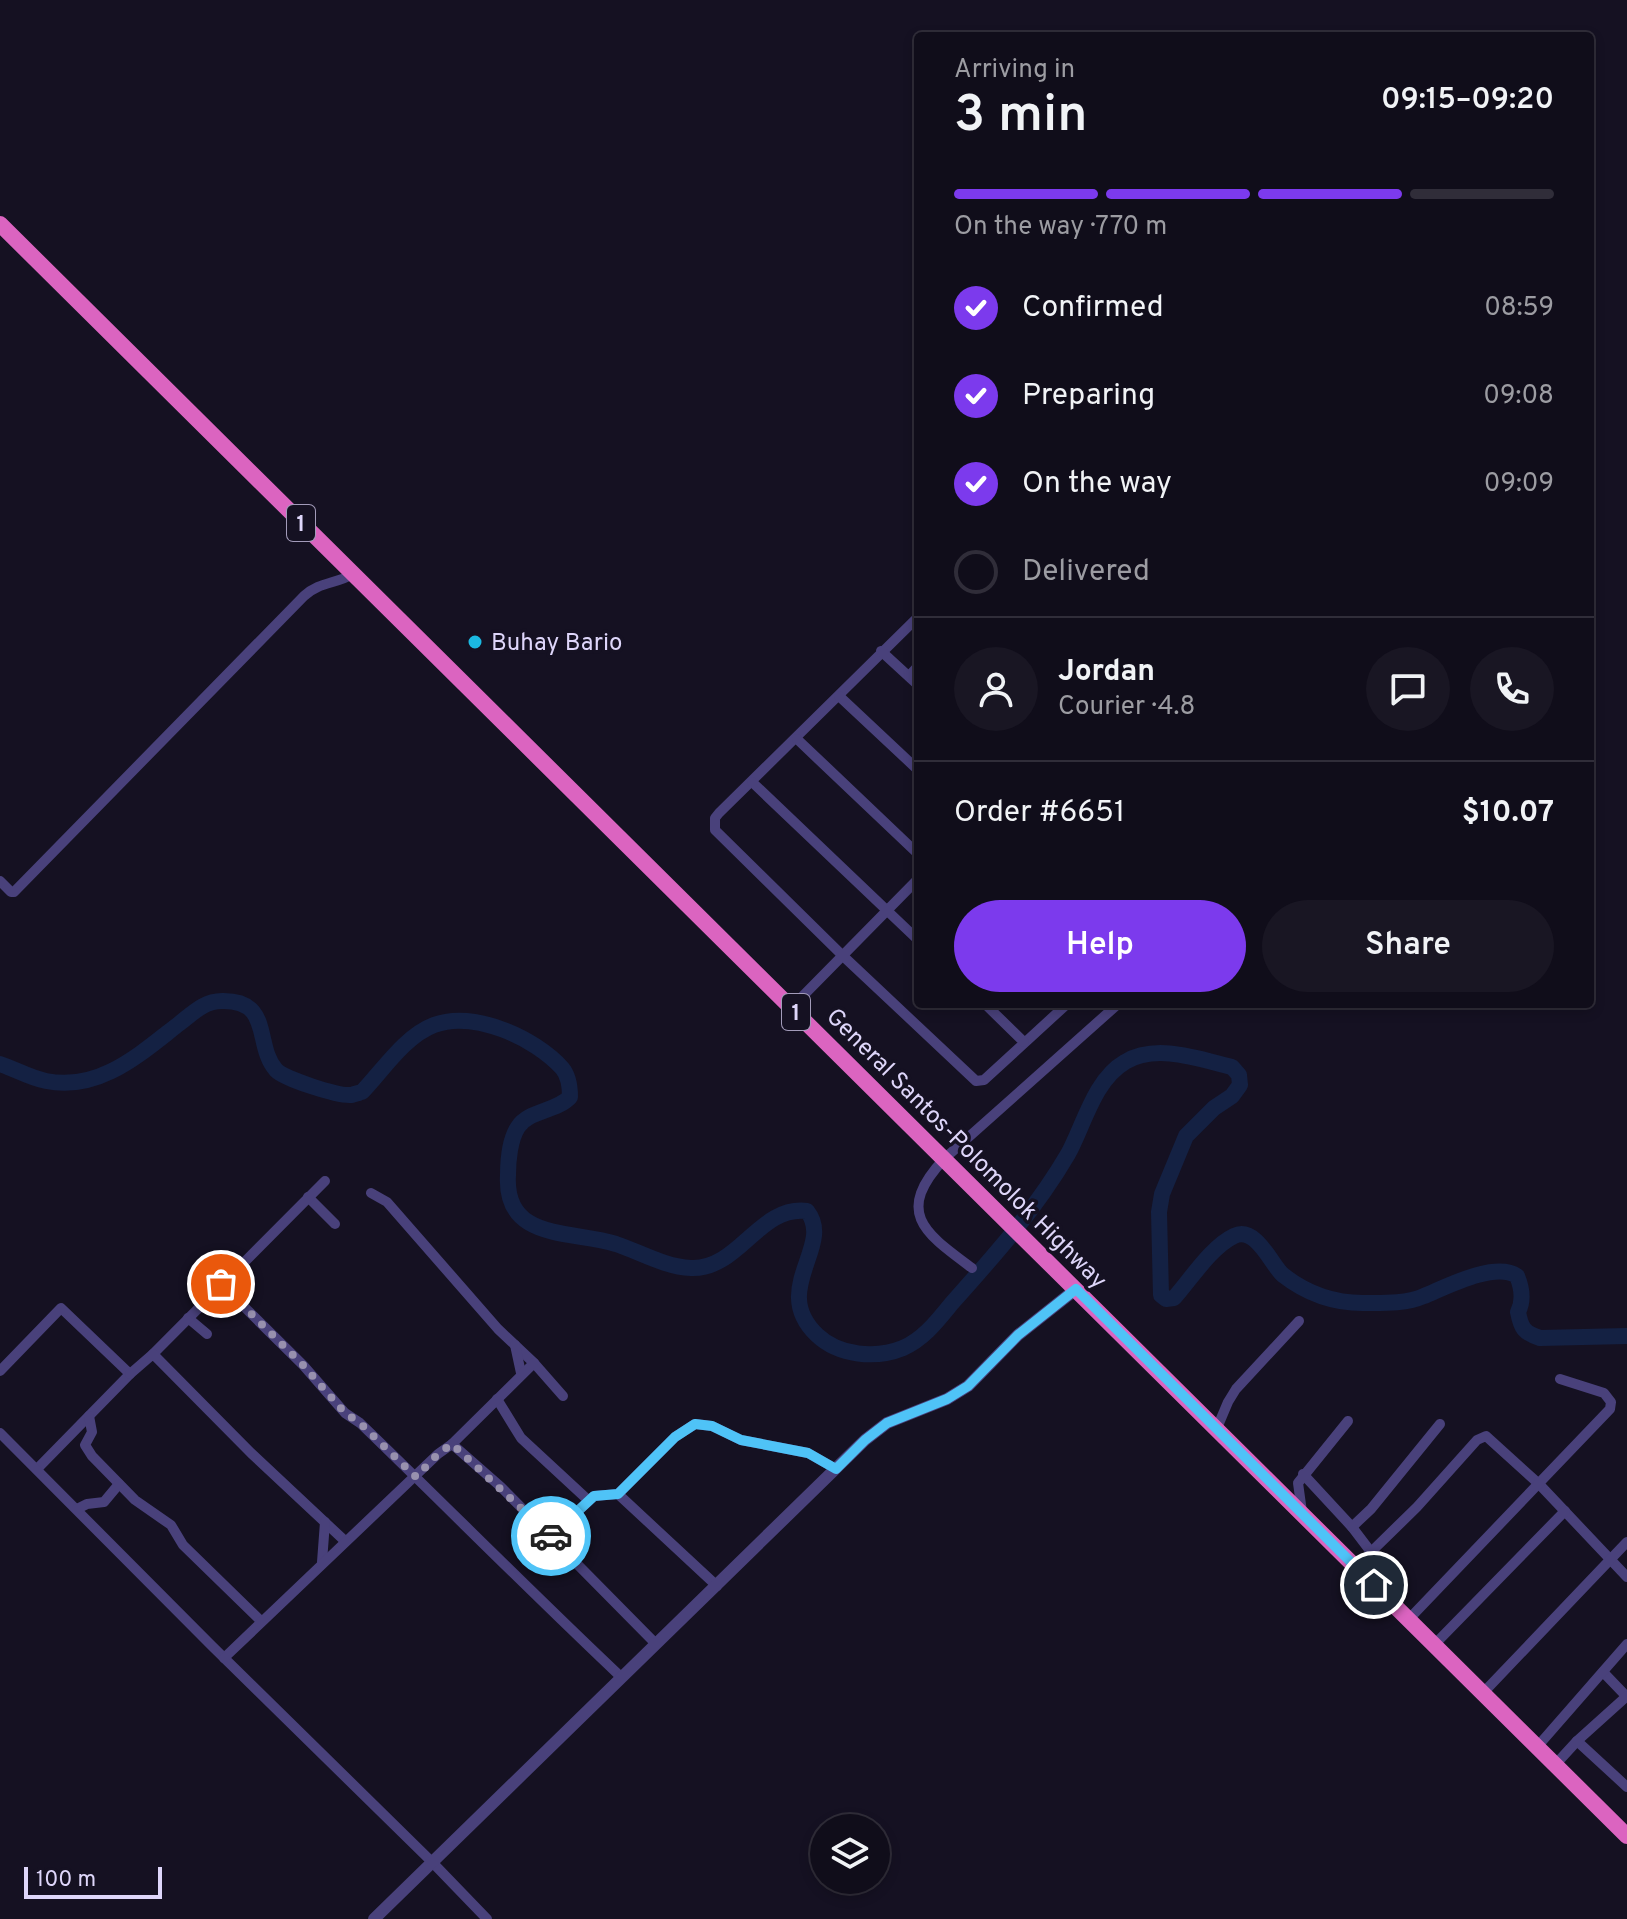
<!DOCTYPE html>
<html lang="en">
<head>
<meta charset="utf-8">
<style>
  body { margin:0; font-family:Overpass,sans-serif; background:#191623; color:#f1f3f6; height:100vh; display:flex; flex-direction:column; font-size:30px; white-space:nowrap }
  * { box-sizing:border-box; margin:0 }
  p { font-size:26px; color:#9c9ca2 }
  .icon { flex:none; width:44px; height:44px; fill:none; stroke:currentColor; stroke-width:2; stroke-linecap:round; stroke-linejoin:round }
  .map { position:relative; flex:1; overflow:hidden }
  .panel { position:absolute; left:914px; top:32px; width:680px; height:976px; display:flex; flex-direction:column; background:#100d1a; border-radius:8px; box-shadow:0 4px 12px #0003,0 0 0 2px #302d39 }
  .panel>* { flex:none }
  .buttons { position:absolute; left:810px; top:1814px; display:grid; gap:16px }
  .buttons a { display:grid; place-items:center; width:80px; height:80px; border-radius:50%; background:#100d1a; box-shadow:0 4px 12px #0003,0 0 0 2px #302d39; font-size:40px }
  .scale { position:absolute; left:24px; bottom:20px; width:138px; box-sizing:border-box; padding-left:8px; border:4px solid #ded6fa; border-top:0; font-size:22px; line-height:28px; white-space:nowrap; color:#ded6fa; -webkit-text-stroke:6px #151122; paint-order:stroke }
  .pin { position:absolute; display:grid; place-items:center; width:68px; height:68px; color:#fff; margin:-34px; border:4px solid #fff; border-radius:50%; box-shadow:0 2px 8px #0007 }
  .courier { position:absolute; display:grid; place-items:center; width:80px; height:80px; margin:-40px; border:6px solid #4fc3f7; border-radius:50%; background:#fff; color:#222; box-shadow:0 2px 10px #0007 }
  .head em { font-style:normal; font-weight:600 }
  .head div { display:flex; flex-direction:column-reverse }
  .head { display:flex; align-items:center; justify-content:space-between; height:136px; padding:0 40px }
  h1 { font-size:52px; font-weight:600; line-height:60px }
  .bar { display:grid; grid-template-columns:repeat(4,1fr); gap:12px 8px; align-content:center; height:96px; padding:0 40px }
  .bar i { height:10px; border-radius:6px; background:#302d39 }
  .bar .selected { background:#7c3aed }
  .bar p { grid-column:span 4 }
  .line { display:flex; align-items:center; gap:20px; padding:0 40px; border-top:2px solid #302d39 }
  .line div { flex:1 }
  .round { display:grid; place-items:center; flex:none; width:84px; height:84px; border-radius:42px; background:#191623 }
  ol { padding:0 40px; list-style:none }
  li { display:flex; align-items:center; gap:24px; height:88px }
  li p { margin-inline-start:auto }
  li .icon { padding:8px; border-radius:50%; background:#7c3aed; color:#fff; stroke-width:4 }
  li:last-child { color:#9c9ca2 }
  li i { width:44px; height:44px; border:4px solid #302d39; border-radius:50% }
  .cta { display:flex; gap:16px; margin-top:auto; padding:16px 40px }
  .cta a { flex:1; height:92px; border-radius:48px; background:#7c3aed; color:#fff; font-size:32px; font-weight:600; line-height:92px; text-align:center }
  .cta a+a { background:#191623; color:#f1f3f6 }
  .map>svg:first-child { display:block }
  .lines { fill:none; stroke-linecap:round; stroke-linejoin:round }
  .river { stroke:#142143; stroke-width:16 }
  .minor { stroke:#49417b; stroke-width:10 }
  .tertiary { stroke:#49417b; stroke-width:12 }
  .trunk { stroke:#db64c0; stroke-width:16 }
  .done { stroke:#9891ae; stroke-width:8; stroke-dasharray:0 14.4 }
  .route { stroke:#4fc3f7; stroke-width:10 }
  .poi-dot { fill:#1bb9e2; stroke:#151122; stroke-width:3 }
  .labels { text-anchor:middle; stroke-width:7; stroke-linejoin:round; paint-order:stroke }
  .shield { fill:#151122; stroke:#a29bb9; stroke-width:2 }
  .shield-label { font-size:22px; font-weight:bold; fill:#ded6fa }
  .poi-label { font-size:24px; fill:#ded6fa; stroke:#151122; text-anchor:start }
  .street-label { font-size:24px; fill:#ded6fa; stroke:#151122 }
</style>
</head>
<body>
<div class="map">
<svg width="1627" height="1919" viewBox="0 0 1627 1919">
  <rect width="100%" height="100%" fill="#151122"/>
  <g class="lines">
    <path class="river" d="M0,1064C15,1069 30,1078 46,1081C100,1092 141,1053 180,1023C193,1013 204,1001 222,1001C273,1000 254,1045 276,1070C285,1079 337,1096 351,1095C352,1095 361,1092 362,1092C383,1070 405,1036 434,1025C474,1010 535,1038 562,1068C569,1076 570,1088 570,1097C556,1112 529,1110 518,1127C510,1139 508,1161 508,1175C504,1241 570,1230 616,1244C640,1252 665,1267 691,1268C739,1270 759,1205 807,1211C835,1246 769,1289 817,1335C839,1356 876,1359 903,1348C924,1339 938,1320 952,1303C994,1256 1036,1209 1068,1154C1084,1125 1094,1080 1125,1062C1156,1043 1199,1059 1232,1067L1239,1075L1240,1085L1232,1096L1214,1108L1186,1136L1162,1194L1159,1212L1161,1295L1166,1299L1174,1298C1191,1279 1211,1247 1234,1236C1256,1225 1272,1266 1283,1275C1306,1293 1334,1303 1363,1303C1382,1303 1406,1304 1424,1296C1446,1287 1495,1261 1517,1276C1522,1288 1524,1300 1518,1312C1521,1328 1524,1333 1540,1338L1627,1336"/>
    <g class="minor">
      <polyline points="918,617 719,813 715,818 715,830 842,955 976,1081 984,1080 1067,1004"/>
      <polyline points="881,651 918,685"/>
      <polyline points="909,676 918,666"/>
      <polyline points="839,696 918,770"/>
      <polyline points="797,739 918,854"/>
      <polyline points="752,782 918,940"/>
      <path d="M0,881L11,892H14L304,596C319,582 336,584 353,574"/>
      <polyline points="985,1004 1024,1042"/>
      <polyline points="791,1008 918,879"/>
      <polyline points="371,1193 387,1202 498,1329 534,1363"/>
      <polyline points="308,1197 335,1224"/>
      <path d="M972,1268C925,1233 894,1213 944,1159L1118,1004"/>
      <path d="M221,1284L303,1365L345,1413L360,1423C447,1507 533,1594 621,1677"/>
      <polyline points="188,1318 207,1334"/>
      <polyline points="515,1345 521,1373"/>
      <polyline points="153,1354 325,1181"/>
      <polyline points="0,1371 61,1308 130,1374 37,1469"/>
      <polyline points="130,1374 153,1354 251,1453 345,1541"/>
      <polyline points="497,1399 521,1438 588,1500"/>
      <polyline points="89,1416 92,1432 85,1445 92,1456 135,1500 171,1525 183,1545 261,1621"/>
      <polyline points="1217,1428 1228,1402 1236,1389 1299,1321"/>
      <polyline points="0,1433 212,1646 432,1862 487,1919"/>
      <polyline points="452,1444 534,1363 563,1396"/>
      <polyline points="1303,1474 1352,1527 1371,1552 1359,1569"/>
      <polyline points="618,1494 675,1437 695,1424 712,1426 741,1440 808,1453 836,1469"/>
      <polyline points="77,1509 87,1504 104,1502 119,1484"/>
      <polyline points="1302,1512 1298,1483 1348,1421"/>
      <polyline points="1352,1527 1371,1509 1440,1424"/>
      <polyline points="550,1537 594,1496 618,1494 717,1586"/>
      <polyline points="1371,1552 1417,1507 1477,1440 1486,1436 1539,1484 1627,1577"/>
      <polyline points="322,1562 325,1522"/>
      <polyline points="1409,1619 1610,1409 1611,1402 1604,1393 1560,1379"/>
      <polyline points="1434,1645 1565,1511"/>
      <polyline points="224,1658 438,1454 452,1444 501,1487 656,1644"/>
      <polyline points="1603,1672 1627,1697"/>
      <polyline points="1482,1694 1627,1542"/>
      <polyline points="1577,1741 1627,1787"/>
      <polyline points="1537,1747 1627,1644"/>
      <polyline points="1555,1765 1577,1741 1627,1696"/>
    </g>
    <polyline class="tertiary" points="374,1919 865,1440 887,1423 947,1399 968,1386 1018,1335 1076,1289"/>
    <polyline class="trunk" points="0,224 1627,1836"/>
  </g>
  <g class="lines">
    <polyline class="done" points="221,1284 303,1365 345,1413 360,1423 416,1477 438,1454 452,1444 551,1536"/>
    <polyline class="route" points="551,1536 594,1496 618,1494 675,1437 695,1424 712,1426 741,1440 808,1453 836,1469 865,1440 887,1423 947,1399 968,1386 1018,1335 1076,1289 1374,1585"/>
  </g>
  <circle class="poi-dot" cx="475" cy="642" r="8"/>
  <g class="labels">
    <g class="shield">
      <rect x="287" y="505" width="28" height="36" rx="6"/>
      <rect x="782" y="994" width="28" height="36" rx="6"/>
    </g>
    <g class="shield-label">
      <text x="301" y="531">1</text>
      <text x="796" y="1020">1</text>
    </g>
    <g class="poi-label">
      <text x="491" y="650">Buhay Bario</text>
    </g>
    <g class="street-label">
      <text transform="translate(967 1148) rotate(45)" y="8">General Santos-Polomolok Highway</text>
    </g>
  </g>
</svg>
<div class="buttons">
<a><svg class="icon" aria-label="layers" viewBox="0 0 24 24"><path d="M12 4l9 5-9 5-9-5zM3 14l9 5 9-5"/></svg></a>
</div>
<div class="scale">100 m</div>
<div class="pin" style="left:221px;top:1284px;background:#ea580c"><svg class="icon" aria-label="bag" viewBox="0 0 24 24"><path d="M5 8h14l-1 12H6zM9 8a3 3 0 0 1 6 0"/></svg></div>
<div class="pin" style="left:1374px;top:1585px;background:#1f2937"><svg class="icon" aria-label="home" viewBox="0 0 24 24"><path d="M3 11l9-7 9 7M6 9v11h12V9"/></svg></div>
<div class="courier" style="left:551px;top:1536px"><svg class="icon" aria-label="car" viewBox="0 0 24 24"><path d="M5 17H2v-5l4-1 3-4h7l3 4 3 1v5h-3M9 17h6M6 11h13"/><circle cx="7" cy="17" r="2"/><circle cx="17" cy="17" r="2"/></svg></div>
<section class="panel">
<div class="head"><div><h1>3 min</h1><p>Arriving in</p></div><em>09:15–09:20</em></div>
<div class="bar"><i class="selected"></i><i class="selected"></i><i class="selected"></i><i></i><p>On the way · 770 m</p></div>
<ol>
<li><svg class="icon" aria-label="check" viewBox="0 0 24 24"><path d="M5 12l5 5 9-10"/></svg>Confirmed<p>08:59</p></li>
<li><svg class="icon" aria-label="check" viewBox="0 0 24 24"><path d="M5 12l5 5 9-10"/></svg>Preparing<p>09:08</p></li>
<li><svg class="icon" aria-label="check" viewBox="0 0 24 24"><path d="M5 12l5 5 9-10"/></svg>On the way<p>09:09</p></li>
<li><i></i>Delivered</li>
</ol>
<div class="line" style="height:144px"><a class="round"><svg class="icon" aria-label="person" viewBox="0 0 24 24"><circle cx="12" cy="8" r="4"/><path d="M4 21q1-7 8-7t8 7"/></svg></a><div><b>Jordan</b><p>Courier · 4.8</p></div><a class="round"><svg class="icon" aria-label="chat" viewBox="0 0 24 24"><path d="M4 5h16v11H9l-5 4z"/></svg></a><a class="round"><svg class="icon" aria-label="phone" viewBox="0 0 24 24"><path d="M5 4h4l2 5-3 2q2 4 5 5l2-3 5 2v4C11 20 4 13 5 4z"/></svg></a></div>
<div class="line" style="height:104px"><div>Order #6651</div><b>$10.07</b></div>
<div class="cta"><a>Help</a><a>Share</a></div>
</section>
</div>
</body>
</html>
